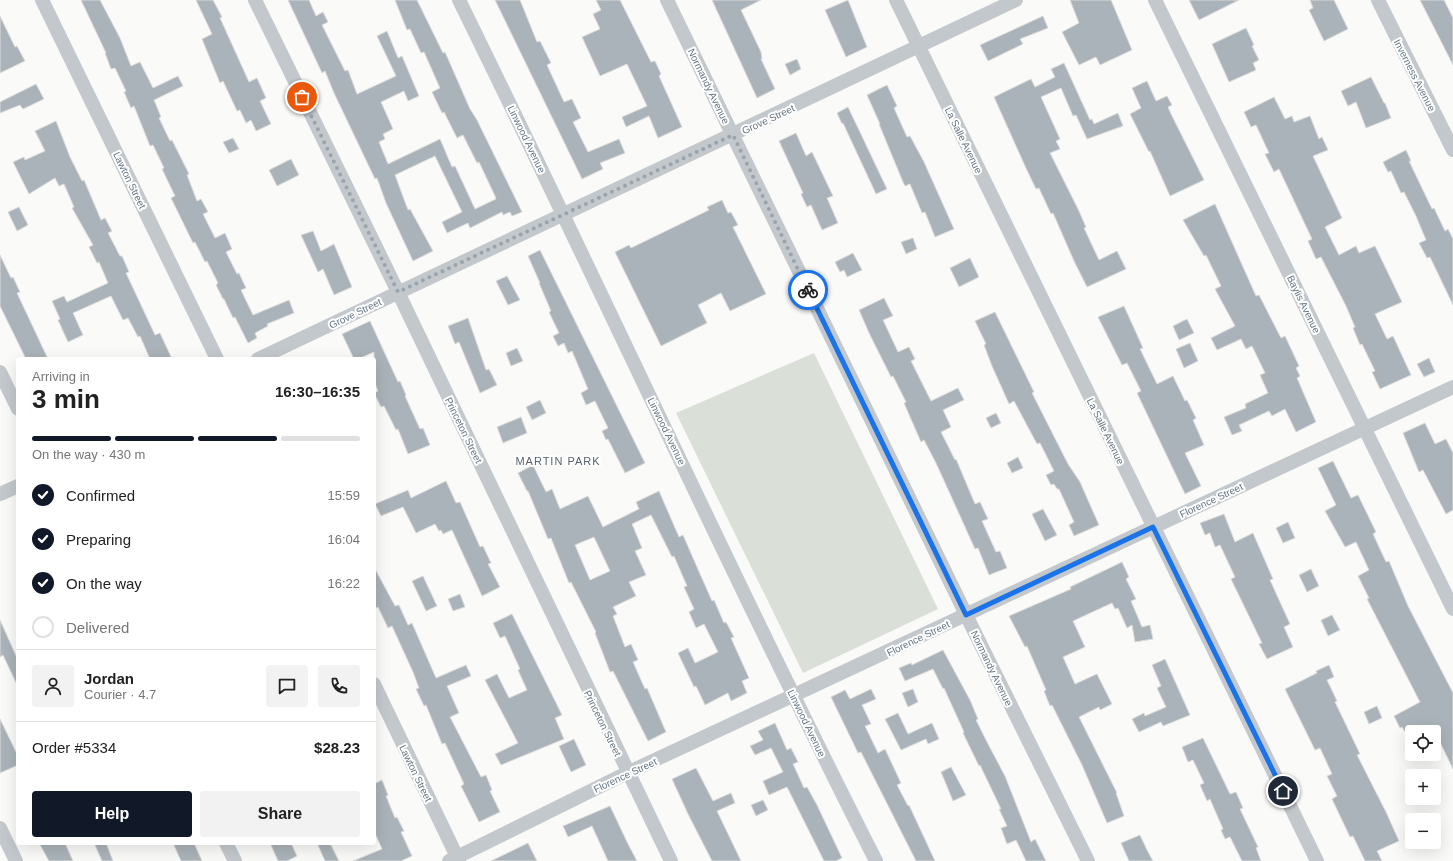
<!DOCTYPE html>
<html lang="en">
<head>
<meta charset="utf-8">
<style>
  body { margin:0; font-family:Helvetica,sans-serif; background:#f2f2f2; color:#222; height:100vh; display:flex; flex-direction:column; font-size:15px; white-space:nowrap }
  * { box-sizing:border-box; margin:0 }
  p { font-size:13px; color:#767676 }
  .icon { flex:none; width:22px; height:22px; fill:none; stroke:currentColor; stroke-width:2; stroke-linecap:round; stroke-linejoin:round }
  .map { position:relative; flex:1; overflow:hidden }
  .panel { position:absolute; left:16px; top:357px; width:360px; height:488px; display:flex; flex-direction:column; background:#fff; border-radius:4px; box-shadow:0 4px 16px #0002 }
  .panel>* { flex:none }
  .buttons { position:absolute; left:1405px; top:725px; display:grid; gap:8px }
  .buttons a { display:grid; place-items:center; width:36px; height:36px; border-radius:4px; background:#fff; box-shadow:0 4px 16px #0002; font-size:20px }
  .pin { position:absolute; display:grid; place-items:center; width:34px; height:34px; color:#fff; margin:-17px; border:2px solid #fff; border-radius:50%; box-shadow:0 1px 4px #0007 }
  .courier { position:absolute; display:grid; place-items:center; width:40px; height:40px; margin:-20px; border:3px solid #1a73e8; border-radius:50%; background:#fff; color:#222; box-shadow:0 1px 5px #0007 }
  .summary em { font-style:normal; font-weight:800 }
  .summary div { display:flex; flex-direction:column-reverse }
  .summary { display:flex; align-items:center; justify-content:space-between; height:68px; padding:0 16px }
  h1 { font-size:26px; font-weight:800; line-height:30px }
  .bar { display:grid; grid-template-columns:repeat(4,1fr); gap:6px 4px; align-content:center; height:48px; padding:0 16px }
  .bar i { height:5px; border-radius:3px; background:#e0e0e0 }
  .bar .on { background:#111827 }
  .bar p { grid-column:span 4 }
  .line { display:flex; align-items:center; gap:10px; padding:0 16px; border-top:1px solid #e0e0e0 }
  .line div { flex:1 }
  .round { display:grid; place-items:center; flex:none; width:42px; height:42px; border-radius:4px; background:#f2f2f2 }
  ol { padding:0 16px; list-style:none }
  li { display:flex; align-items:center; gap:12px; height:44px }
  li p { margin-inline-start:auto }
  li .icon { padding:4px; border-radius:50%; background:#111827; color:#fff; stroke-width:4 }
  li:last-child { color:#767676 }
  li i { width:22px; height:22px; border:2px solid #e0e0e0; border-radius:50% }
  .cta { display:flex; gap:8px; margin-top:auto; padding:8px 16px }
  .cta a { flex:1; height:46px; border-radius:4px; background:#111827; color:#fff; font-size:16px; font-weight:800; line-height:46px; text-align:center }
  .cta a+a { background:#f2f2f2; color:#222 }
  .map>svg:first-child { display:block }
  .green { fill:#dadfd7 }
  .building { fill:#aab3b9; stroke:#dcdcda; fill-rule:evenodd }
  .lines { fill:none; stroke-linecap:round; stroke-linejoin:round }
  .street { stroke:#c3c8cc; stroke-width:14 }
  .done { stroke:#99a4ac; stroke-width:4; stroke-dasharray:0 7.2 }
  .route { stroke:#1a73e8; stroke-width:5 }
  .labels { text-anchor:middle; stroke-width:4; stroke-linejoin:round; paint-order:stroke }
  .street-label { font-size:10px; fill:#657683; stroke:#fff }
  .neighbourhood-label { font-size:11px; letter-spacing:1px; fill:#57646e; stroke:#fff }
</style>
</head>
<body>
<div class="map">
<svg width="1453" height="861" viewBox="0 0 1453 861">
  <rect width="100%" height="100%" fill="#fafaf8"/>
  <polygon class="green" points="814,353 938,609 803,673 676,413"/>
  <g class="building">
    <polygon points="81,0 100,0 120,38 131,66 140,62 153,88 178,76 183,86 154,100 161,117 159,118 170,141 172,140 189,174 187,175 197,201 201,199 208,212 203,214 215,238 225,233 232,249 226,252 237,274 239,273 246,288 241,290 253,315 289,300 294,313 267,324 268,326 255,333 257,338 248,343 235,317 233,318 224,299 223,299 216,285 218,283 207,261 205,262 195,242 193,243 171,198 175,196 162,169 164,168 153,145 150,146 134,106 131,108 124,92 126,91 115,68 111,69 105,53 106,53"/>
    <polygon points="196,0 213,0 222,17 220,18 249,82 257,78 266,98 260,101 271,124 256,131 251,120 246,123 240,110 237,111 223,81 220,83 202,39 212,34"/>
    <polygon points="288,0 309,0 316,16 323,12 328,22 322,25 345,71 348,70 357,94 396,76 377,36 387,31 398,58 402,56 419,96 408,101 404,91 381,102 393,129 383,134 385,139 379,142 388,164 440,139 452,167 455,166 475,209 496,199 495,196 479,162 477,163 463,135 457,138 444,112 442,113 432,92 440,88 424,52 421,53 410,29 407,30 395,0 417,0 443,53 445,52 470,109 477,120 522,212 512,216 510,212 503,215 502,212 470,228 468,223 447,233 442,222 462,212 435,156 395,175 408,210 410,209 433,251 413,261 386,203 377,178 375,179 334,93 325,71 322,73"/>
    <polygon points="495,0 520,0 537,42 540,41 551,63 547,65 564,102 572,99 581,118 573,122 588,152 619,139 625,153 600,163 603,169 582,179"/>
    <polygon points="596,0 620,0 651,62 655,61 661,74 659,76 682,127 658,138 649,116 626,127 622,117 647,106 627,64 600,76 582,37 600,29 593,14 601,10"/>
    <polygon points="712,0 761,0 741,10 761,52 762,59 761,59 775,89 757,98"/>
    <polygon points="848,0 867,47 846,57 825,10"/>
    <polygon points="1070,0 1111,0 1132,50 1100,65 1096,57 1079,65 1062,32 1079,23"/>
    <polygon points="1189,0 1239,0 1199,20"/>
    <polygon points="1310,0 1334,0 1348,29 1324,41 1309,10 1313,8"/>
    <polygon points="1420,0 1444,0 1453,18 1453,65"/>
    <polygon points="0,16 15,47 17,46 25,61 0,73"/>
    <polygon points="1043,16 1048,28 1020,39 1023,44 988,61 980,45"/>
    <polygon points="1246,28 1254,45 1252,46 1259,60 1253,63 1256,70 1229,82 1212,44"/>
    <polygon points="797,59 801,69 790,75 785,64"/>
    <polygon points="1064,63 1090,120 1092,119 1094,124 1118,113 1123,126 1087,139 1076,115 1073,116 1061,88 1041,97 1060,139 1056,141 1060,149 1050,153 1078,209 1086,227 1084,228 1099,260 1117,251 1126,269 1087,287 1074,261 1053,213 1051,214 1039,188 1036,189 1025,166 994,97 1031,79 1035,87 1055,77 1051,69"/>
    <polygon points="1371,77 1384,103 1385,103 1391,118 1366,128 1356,102 1348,106 1341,91"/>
    <polygon points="1147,81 1156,101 1167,96 1172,105 1168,107 1171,114 1204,180 1170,196 1150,151 1149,152 1130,114 1141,108 1132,88"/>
    <polygon points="36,84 44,99 23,109 20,105 0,113 0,102"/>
    <polygon points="887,85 897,106 894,108 907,137 910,136 924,162 954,229 935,237 925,212 922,213 910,184 905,186 903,182 879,124 880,124 867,95"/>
    <polygon points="1274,97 1285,119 1292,116 1294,122 1310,116 1319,139 1322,137 1328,150 1313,156 1342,218 1325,227 1339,255 1356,246 1359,253 1375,246 1402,302 1375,314 1387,339 1393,336 1411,375 1380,389 1372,372 1375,371 1362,344 1360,345 1353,328 1355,327 1346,306 1321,257 1316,259 1308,241 1312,239 1279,169 1274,172 1265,154 1269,153 1256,125 1251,127 1244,112"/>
    <polygon points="848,107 887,189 876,194 843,123 842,124 837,113"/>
    <polygon points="56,121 70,157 82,181 84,180 101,220 105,218 112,231 108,233 120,256 122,256 129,272 126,273 155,335 160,333 172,359 150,359 140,336 138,337 128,318 123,320 111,296 73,313 83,335 68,342 58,320 60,319 52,301 64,296 67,302 108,283 99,262 97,263 89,247 93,245 72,208 74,207 64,184 59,186 55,178 29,194 13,162 24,157 25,160 45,151 35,131"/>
    <polygon points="796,133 806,156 812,152 833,196 827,198 838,223 822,230 811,205 807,207 801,194 803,193 779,141"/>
    <polygon points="233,138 239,149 229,153 223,142"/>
    <polygon points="1406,150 1411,161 1409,161 1432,209 1434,208 1445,231 1448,229 1453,239 1453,305 1430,257 1427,258 1419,243 1426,240 1416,216 1404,192 1401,193 1391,171 1388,172 1383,162"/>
    <polygon points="291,159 299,175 277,186 269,170"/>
    <polygon points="722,200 728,213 731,212 738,225 733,227 766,294 730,311 721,293 698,305 707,323 661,346 615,252 629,245 631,248 709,210 707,207"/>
    <polygon points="1215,204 1256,296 1259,295 1281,338 1285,336 1299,366 1296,368 1300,376 1297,378 1316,422 1296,432 1285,409 1272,416 1269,411 1239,425 1242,431 1232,435 1224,417 1246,408 1245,404 1268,393 1260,375 1265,373 1252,346 1246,349 1241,339 1217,350 1211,338 1235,326 1215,289 1221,286 1206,255 1204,256 1183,220"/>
    <polygon points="19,207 28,225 17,231 8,212"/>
    <polygon points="313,231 321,251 334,244 352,287 334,295 323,269 318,272 301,235"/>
    <polygon points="913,238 917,249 906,254 901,242"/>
    <polygon points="540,250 645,463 625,473 608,439 606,440 602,431 608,428 595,401 586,405 581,393 588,389 572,351 568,353 564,343 558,346 553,336 559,333 549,312 551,311 539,283 540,283 528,256"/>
    <polygon points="853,253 862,270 847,277 844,270 840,272 835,262"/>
    <polygon points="0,255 11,278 13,277 20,292 17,293 48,359 26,359 0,306"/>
    <polygon points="970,258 979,277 959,287 950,268"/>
    <polygon points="507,276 520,300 508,305 496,281"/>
    <polygon points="884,298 893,316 883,320 898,352 909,347 915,359 911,361 931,401 958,388 964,400 943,410 951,427 941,432 955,460 956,459 975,504 980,502 988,519 982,521 996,552 1000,551 1007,568 989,575 978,548 975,549 936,463 924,440 921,442 904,403 906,402 893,376 891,377 870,335 859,310"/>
    <polygon points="1124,306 1143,348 1140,349 1157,384 1173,376 1185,401 1187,400 1196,418 1193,420 1204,445 1185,453 1201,486 1185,494 1137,393 1141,391 1127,363 1122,365 1098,317"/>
    <polygon points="995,312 1034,392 1032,393 1068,464 1080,482 1099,525 1074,536 1069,525 1074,522 1059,489 1057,489 1054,484 1051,485 1046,475 1054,471 1040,443 1037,444 1014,401 1009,404 992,366 984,345 986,344 975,321"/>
    <polygon points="468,318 486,370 489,369 497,385 480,393 459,342 455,344 448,326"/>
    <polygon points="1187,319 1194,333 1179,340 1173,326"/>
    <polygon points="370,321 398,382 400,381 406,395 405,396 420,429 423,428 430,445 408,454 398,429 396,430 384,406 381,407 374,393 378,391 374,381 374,352 358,359 354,359 342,334"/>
    <polygon points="1190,343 1198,361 1184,368 1176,349"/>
    <polygon points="517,348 523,361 511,366 506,353"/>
    <polygon points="1429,358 1435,372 1424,377 1417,364"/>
    <polygon points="540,400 546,413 532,420 526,407"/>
    <polygon points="996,413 1001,423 991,428 986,418"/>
    <polygon points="521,417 527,433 503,443 497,427"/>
    <polygon points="1425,423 1435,444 1446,439 1453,453 1453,510 1446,514 1423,470 1419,472 1403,433"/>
    <polygon points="1018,457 1023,468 1012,473 1007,463"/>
    <polygon points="1333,461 1351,498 1358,495 1376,532 1373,534 1386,562 1389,561 1408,606 1453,693 1453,769 1435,732 1405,732 1402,727 1400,728 1394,716 1420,702 1367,599 1369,598 1358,576 1369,570 1356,542 1345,547 1325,511 1336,505 1318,468"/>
    <path d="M533,465L546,492L552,489L560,509L588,496L603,527L639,509L636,502L659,491L679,537L683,535L693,558L712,601L714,600L724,623L726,622L734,637L731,638L749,678L742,681L747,693L731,701L728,693L705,705L696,686L694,687L678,653L688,648L695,663L718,652L704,624L696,628L689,612L694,609L684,587L687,586L674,556L672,557L651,515L632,524L642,548L635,551L646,575L629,582L636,596L613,607L617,614L613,616L625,647L631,644L638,660L633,662L645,689L647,688L666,732L648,741L613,671L610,672L595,633L596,632L571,582L569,583L551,538L548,539L528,491H527L518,473ZM594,537L610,571L590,580L575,545Z"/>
    <polygon points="446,481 456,503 460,502 480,547 483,546 491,563 488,564 500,587 482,596 452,530 443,534 441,530 439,531 435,524 416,533 403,507 381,516 375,504 408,490 411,498"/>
    <polygon points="1043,509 1057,535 1045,541 1032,514"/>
    <polygon points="1224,514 1235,542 1253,533 1273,579 1270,580 1290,624 1284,627 1293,647 1267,659 1259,644 1262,643 1231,579 1235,577 1220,545 1215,547 1210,533 1205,535 1200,523"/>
    <polygon points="1288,522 1295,538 1283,543 1276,528"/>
    <polygon points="1122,562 1129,577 1126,579 1136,599 1131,601 1142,627 1150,625 1153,639 1135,642 1132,625 1127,628 1118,608 1115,609 1112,603 1073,621 1085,647 1063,657 1075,684 1097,674 1112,704 1100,710 1099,707 1079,717 1117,793 1116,793 1124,816 1107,823 1082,765 1052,705 1050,706 1044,691 1046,690 1027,646 1025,647 1009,616 1071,589 1070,587"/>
    <polygon points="374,567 395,606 399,605 408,625 412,623 436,678 466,665 471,676 447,686 459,713 450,717 481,777 486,775 492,790 490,791 500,812 479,822 461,786 464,784 445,743 442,744 426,705 424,706 416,689 419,688 413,672 392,626 388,628 378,607 374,609"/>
    <polygon points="1311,569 1319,586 1307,592 1299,575"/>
    <polygon points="423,576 437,606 426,611 412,581"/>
    <polygon points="460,594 465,607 453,611 448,599"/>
    <polygon points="512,614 562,715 555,718 564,739 501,765 495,754 518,743 485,680 497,674 509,698 527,690 518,670 520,669 505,636 500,638 493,623"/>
    <polygon points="1332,615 1340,630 1328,636 1321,620"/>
    <polygon points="0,620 18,660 18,687 3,655 0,657"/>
    <polygon points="943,650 970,700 978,719 976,720 988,744 1005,776 1031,842 1035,839 1046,861 1026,861 1016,840 1007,844 1001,828 1007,826 999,809 1001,809 980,765 979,766 963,733 964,732 944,688 943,689 933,669 905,681 899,668 911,663 912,665"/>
    <polygon points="1165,659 1190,715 1163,726 1161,722 1139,732 1132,719 1144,713 1145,716 1166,707 1157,688 1161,686 1152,665"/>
    <polygon points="1329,665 1334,677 1327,680 1337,701 1335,702 1360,754 1357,755 1386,812 1399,841 1377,851 1382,861 1365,861 1353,836 1350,837 1332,799 1337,796 1327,776 1332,774 1320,748 1315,750 1285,689 1317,673 1316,671"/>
    <polygon points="871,689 876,699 862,705 871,724 865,726 878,753 885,749 901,783 897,785 908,806 909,805 935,861 916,861 861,752 858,753 831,697 845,690 850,699"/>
    <polygon points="913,689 918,702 908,707 902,693"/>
    <polygon points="1377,706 1382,718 1369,724 1364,712"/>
    <polygon points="898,713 908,734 932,723 939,739 928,744 926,739 901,750 885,719"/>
    <polygon points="0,719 18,756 18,765 0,773"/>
    <polygon points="775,723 787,750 791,748 798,762 793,764 804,788 807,787 817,805 842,858 836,861 824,861 787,787 769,795 763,781 783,772 771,748 755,755 750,746 763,740 758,731"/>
    <polygon points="1203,738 1230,794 1236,792 1243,808 1240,809 1258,847 1256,848 1261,861 1242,861 1230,837 1225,839 1221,830 1223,829 1210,799 1207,801 1200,785 1204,783 1193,760 1188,762 1182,747"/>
    <polygon points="574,739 586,765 571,772 559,746"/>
    <polygon points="951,767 966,795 953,801 941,772"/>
    <polygon points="696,768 713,801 731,793 735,803 717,811 741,861 712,861 688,814 672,779"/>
    <polygon points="382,780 388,795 386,796 395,818 397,817 404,831 401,832 412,856 401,861 353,861 382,849 374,831 374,784"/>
    <polygon points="763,800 768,810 756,816 751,805"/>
    <polygon points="610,806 628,844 637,861 608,861 592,826 568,837 563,826"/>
    <polygon points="1140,835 1147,850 1153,861 1129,861 1121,843"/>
    <polygon points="39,843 65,843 73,861 49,861"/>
    <polygon points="94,843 106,843 113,861 102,861"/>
    <polygon points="173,843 194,843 202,861 181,861"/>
    <polygon points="270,843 291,843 297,856 287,861 278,861"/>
    <polygon points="317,843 330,843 339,861 325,861"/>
    <polygon points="528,843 537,861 491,861"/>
  </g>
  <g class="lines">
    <g class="street">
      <polyline points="42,0 217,359"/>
      <polyline points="255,0 398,292 671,861"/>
      <path d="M459,0C600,286 732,577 876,861"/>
      <polyline points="667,0 973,629 1088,861"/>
      <polyline points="896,0 1317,861"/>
      <polyline points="1155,0 1453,609"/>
      <polyline points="1378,0 1453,150"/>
      <polyline points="258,359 1016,0"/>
      <polyline points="0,372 18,409"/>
      <polyline points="0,494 18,486"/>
      <polyline points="374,684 459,861"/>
      <polyline points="0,828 16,861"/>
      <polyline points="226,843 235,861"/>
      <polyline points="449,861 627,773 1453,387"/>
    </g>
  </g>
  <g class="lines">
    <polyline class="done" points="302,97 398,292 733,135 808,290"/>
    <polyline class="route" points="808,290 966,615 1153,527 1283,791"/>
  </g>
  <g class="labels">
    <g class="street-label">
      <text transform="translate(1415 75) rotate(63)" y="4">Inverness Avenue</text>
      <text transform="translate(709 86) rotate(64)" y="4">Normandy Avenue</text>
      <text transform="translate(768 119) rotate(-25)" y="4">Grove Street</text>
      <text transform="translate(527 139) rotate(64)" y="4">Linwood Avenue</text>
      <text transform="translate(964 140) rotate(64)" y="4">La Salle Avenue</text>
      <text transform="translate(130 180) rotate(64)" y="4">Lawton Street</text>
      <text transform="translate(1304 304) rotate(64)" y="4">Baylis Avenue</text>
      <text transform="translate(355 313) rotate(-26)" y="4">Grove Street</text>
      <text transform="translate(464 430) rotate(64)" y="4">Princeton Street</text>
      <text transform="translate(667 431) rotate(64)" y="4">Linwood Avenue</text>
      <text transform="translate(1106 431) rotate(64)" y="4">La Salle Avenue</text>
      <text transform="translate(1211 500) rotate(-25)" y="4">Florence Street</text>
      <text transform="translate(918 638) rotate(-26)" y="4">Florence Street</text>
      <text transform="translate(992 668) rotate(64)" y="4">Normandy Avenue</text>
      <text transform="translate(603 723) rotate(64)" y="4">Princeton Street</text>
      <text transform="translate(807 723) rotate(64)" y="4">Linwood Avenue</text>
      <text transform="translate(416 773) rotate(64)" y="4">Lawton Street</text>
      <text transform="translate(625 775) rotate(-25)" y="4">Florence Street</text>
    </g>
    <g class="neighbourhood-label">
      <text x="558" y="465">MARTIN PARK</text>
    </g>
  </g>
</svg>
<div class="buttons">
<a><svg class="icon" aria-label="locate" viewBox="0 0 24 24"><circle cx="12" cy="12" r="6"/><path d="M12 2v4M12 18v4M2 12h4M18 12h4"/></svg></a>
<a>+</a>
<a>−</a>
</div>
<div class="pin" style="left:302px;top:97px;background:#ea580c"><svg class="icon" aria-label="bag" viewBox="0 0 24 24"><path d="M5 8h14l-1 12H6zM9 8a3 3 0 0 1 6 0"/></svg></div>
<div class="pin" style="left:1283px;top:791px;background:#1f2937"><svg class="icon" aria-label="home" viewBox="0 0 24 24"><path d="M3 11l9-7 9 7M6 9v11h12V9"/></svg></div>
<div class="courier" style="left:808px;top:290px"><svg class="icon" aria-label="bike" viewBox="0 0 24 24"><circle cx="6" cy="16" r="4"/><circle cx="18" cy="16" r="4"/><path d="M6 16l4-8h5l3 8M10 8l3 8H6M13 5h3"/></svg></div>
<section class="panel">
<div class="summary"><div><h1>3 min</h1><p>Arriving in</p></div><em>16:30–16:35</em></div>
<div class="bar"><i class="on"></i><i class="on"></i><i class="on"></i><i></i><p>On the way · 430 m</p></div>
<ol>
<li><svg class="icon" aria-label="check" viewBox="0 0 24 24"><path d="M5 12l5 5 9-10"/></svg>Confirmed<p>15:59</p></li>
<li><svg class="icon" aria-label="check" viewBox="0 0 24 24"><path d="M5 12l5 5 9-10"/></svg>Preparing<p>16:04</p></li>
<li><svg class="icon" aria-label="check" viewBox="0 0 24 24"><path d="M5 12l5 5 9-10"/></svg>On the way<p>16:22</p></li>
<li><i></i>Delivered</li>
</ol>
<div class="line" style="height:72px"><a class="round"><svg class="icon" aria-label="person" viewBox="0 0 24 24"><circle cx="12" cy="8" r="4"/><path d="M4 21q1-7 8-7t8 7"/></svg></a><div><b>Jordan</b><p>Courier · 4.7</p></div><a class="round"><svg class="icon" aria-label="chat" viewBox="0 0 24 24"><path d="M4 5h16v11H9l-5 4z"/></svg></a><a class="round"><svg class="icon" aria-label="phone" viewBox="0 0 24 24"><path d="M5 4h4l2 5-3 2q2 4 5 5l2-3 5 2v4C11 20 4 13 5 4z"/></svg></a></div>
<div class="line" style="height:52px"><div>Order #5334</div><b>$28.23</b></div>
<div class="cta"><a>Help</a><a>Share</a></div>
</section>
</div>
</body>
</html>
